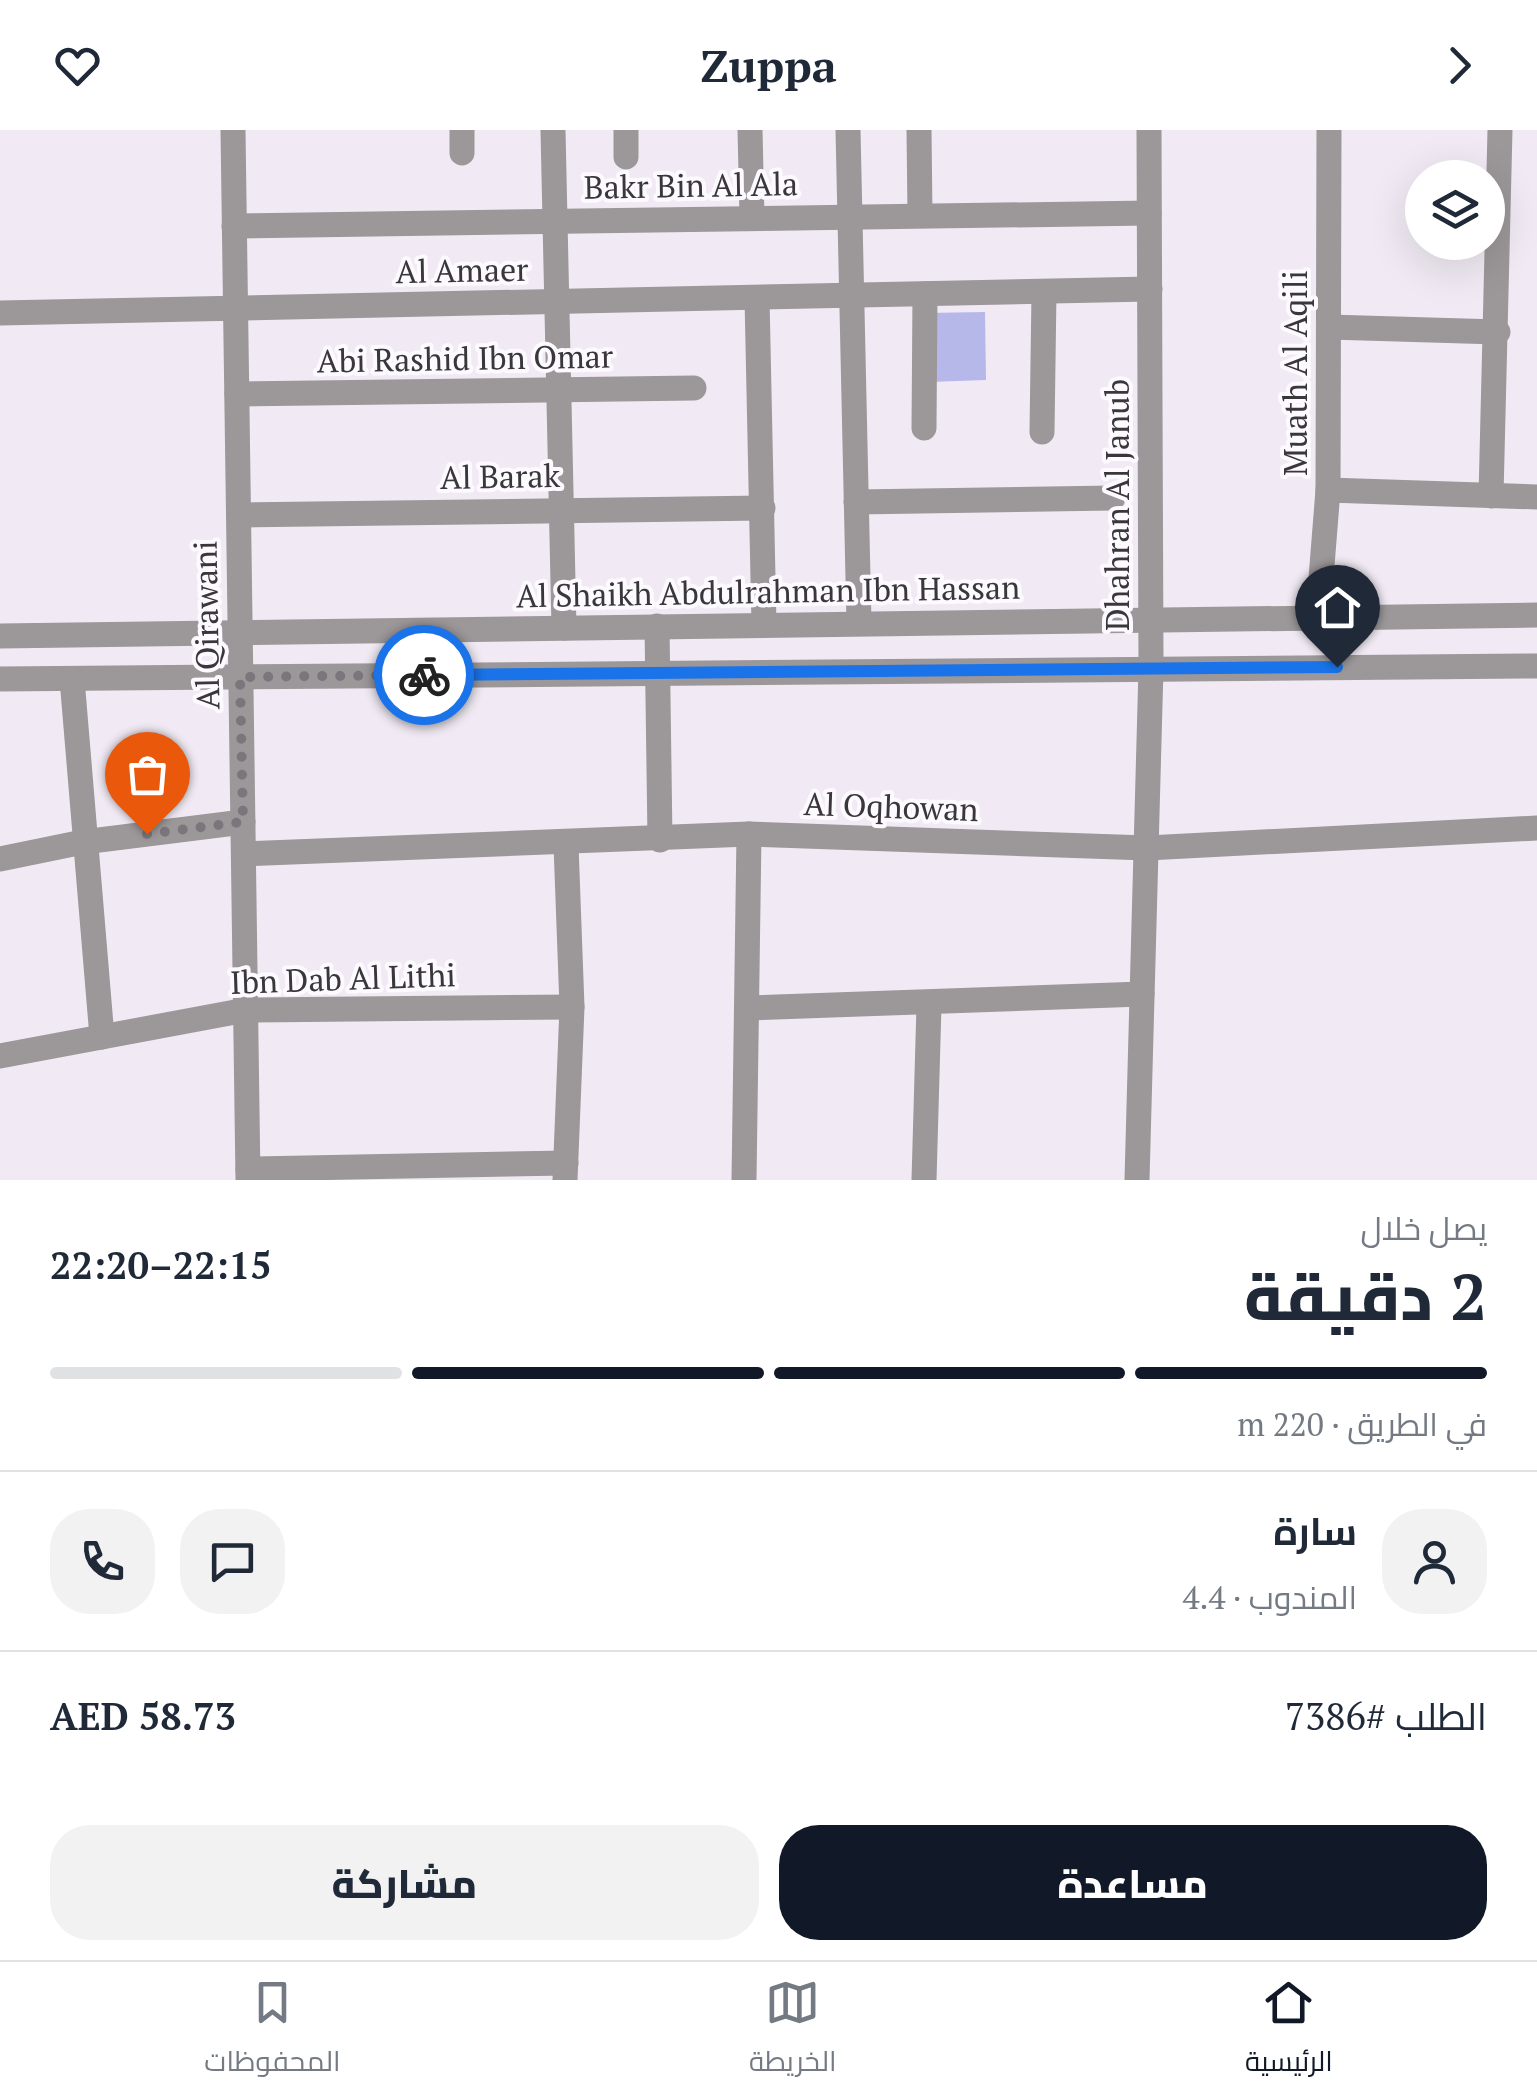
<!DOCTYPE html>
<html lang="ar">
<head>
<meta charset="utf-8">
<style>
  body { margin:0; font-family:"PT Serif",Cairo,serif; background:#f2f2f3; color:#1f2937; direction:rtl; height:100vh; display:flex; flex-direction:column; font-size:38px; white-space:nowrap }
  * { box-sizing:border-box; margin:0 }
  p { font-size:32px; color:#747a83 }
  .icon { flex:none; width:55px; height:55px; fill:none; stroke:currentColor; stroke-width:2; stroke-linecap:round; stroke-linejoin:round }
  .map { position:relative; height:1050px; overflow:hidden; direction:ltr }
  .sheet { display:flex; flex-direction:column; background:#fff; flex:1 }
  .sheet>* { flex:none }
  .buttons { position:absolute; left:1405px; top:30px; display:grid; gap:20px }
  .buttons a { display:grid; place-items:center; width:100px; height:100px; border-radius:50%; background:#fff; box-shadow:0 10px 40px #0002; font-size:50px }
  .pin { position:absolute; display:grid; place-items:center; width:85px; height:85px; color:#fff; margin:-102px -42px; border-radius:50% 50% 50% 0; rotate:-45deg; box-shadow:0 0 10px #0007 }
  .pin .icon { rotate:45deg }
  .courier { position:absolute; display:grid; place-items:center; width:100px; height:100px; margin:-50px; border:8px solid #1a73e8; border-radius:50%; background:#fff; color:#222; box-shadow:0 2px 12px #0007 }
  .summary em { font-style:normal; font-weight:800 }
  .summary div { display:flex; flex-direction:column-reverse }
  .summary { display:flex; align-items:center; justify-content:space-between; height:170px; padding:0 50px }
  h1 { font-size:65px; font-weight:800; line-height:75px }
  .bar { display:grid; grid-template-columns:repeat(4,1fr); gap:15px 10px; align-content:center; height:120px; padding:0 50px }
  .bar i { height:12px; border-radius:8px; background:#e0e1e3 }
  .bar .current { background:#111827 }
  .bar p { grid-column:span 4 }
  .line { display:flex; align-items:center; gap:25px; padding:0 50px; border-top:2px solid #e0e1e3 }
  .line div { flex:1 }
  .round { display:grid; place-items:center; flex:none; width:105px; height:105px; border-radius:40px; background:#f2f2f3 }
  .primary-button { display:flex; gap:20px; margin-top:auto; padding:20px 50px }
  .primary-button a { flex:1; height:115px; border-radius:40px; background:#111827; color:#fff; font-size:40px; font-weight:800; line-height:115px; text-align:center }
  .primary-button a+a { background:#f2f2f3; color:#1f2937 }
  header { display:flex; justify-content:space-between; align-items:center; height:130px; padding:0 50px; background:#fff; font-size:45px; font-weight:800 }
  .tabs { display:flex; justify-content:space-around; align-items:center; height:140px; border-top:2px solid #e0e1e3; background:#fff; font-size:28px; color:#747a83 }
  .tabs a { display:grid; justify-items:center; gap:5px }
  .tabs .current { color:#111827 }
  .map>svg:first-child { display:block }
  .building { fill:#b6b8e9 }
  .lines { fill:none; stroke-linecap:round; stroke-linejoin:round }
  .minor { stroke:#9c9799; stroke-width:25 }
  .done { stroke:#7a767c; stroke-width:10; stroke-dasharray:0 18 }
  .route { stroke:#1a73e8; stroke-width:12 }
  .labels { text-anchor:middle; stroke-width:8; stroke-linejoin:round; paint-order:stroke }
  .street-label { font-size:32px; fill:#3a373b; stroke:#fcf9ff }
</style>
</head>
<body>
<header><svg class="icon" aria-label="forward" viewBox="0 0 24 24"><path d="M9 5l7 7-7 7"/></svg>Zuppa<svg class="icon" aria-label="heart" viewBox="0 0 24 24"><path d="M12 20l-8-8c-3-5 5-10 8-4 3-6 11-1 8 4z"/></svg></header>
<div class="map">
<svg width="1537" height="1050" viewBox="0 0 1537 1050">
  <rect width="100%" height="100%" fill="#f1eaf4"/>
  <polygon class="building" points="985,182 986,250 929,252 927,183"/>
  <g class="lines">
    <g class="minor">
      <polyline points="233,0 248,1050"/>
      <polyline points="462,0 462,23"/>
      <polyline points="553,0 564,498"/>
      <polyline points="626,0 626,27"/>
      <polyline points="750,0 752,87"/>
      <polyline points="848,0 859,493"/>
      <polyline points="919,0 920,85"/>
      <polyline points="234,96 1149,83"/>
      <polyline points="757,168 764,495"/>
      <polyline points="0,183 1150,159"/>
      <polyline points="1329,197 1498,202"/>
      <polyline points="237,264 694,258"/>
      <polyline points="924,298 925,164"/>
      <polyline points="1042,302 1044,162"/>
      <polyline points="1328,360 1537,367"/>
      <polyline points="1491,366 1500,0"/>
      <polyline points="856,372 1113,368"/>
      <polyline points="239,385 763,378"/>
      <polyline points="1318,486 1328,360 1329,0"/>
      <polyline points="657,496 660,710"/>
      <polyline points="0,506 1537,485"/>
      <polyline points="0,549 1537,536"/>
      <polyline points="72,549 102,907"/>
      <polyline points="244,724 749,704 1147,718 1537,698"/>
      <polyline points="0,729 83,712 243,692"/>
      <polyline points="747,878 1142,864"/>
      <polyline points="0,926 246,880 572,877"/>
      <polyline points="248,1039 566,1033"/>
      <polyline points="565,1050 572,877 566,715"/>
      <polyline points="744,1050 749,704"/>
      <polyline points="924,1050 929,875"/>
      <polyline points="1137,1050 1151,538 1149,0"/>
    </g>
  </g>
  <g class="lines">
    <polyline class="done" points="147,704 243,692 240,547 424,545"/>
    <polyline class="route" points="424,545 1337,537"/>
  </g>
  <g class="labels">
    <g class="street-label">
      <text transform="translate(691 56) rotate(-1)" y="11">Bakr Bin Al Ala</text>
      <text transform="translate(462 141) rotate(-1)" y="11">Al Amaer</text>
      <text transform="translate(465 229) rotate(-1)" y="11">Abi Rashid Ibn Omar</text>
      <text transform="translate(1296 243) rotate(-90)" y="11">Muath Al Aqili</text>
      <text transform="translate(500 347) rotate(-1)" y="11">Al Barak</text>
      <text transform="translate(1118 375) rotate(-90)" y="11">Dhahran Al Janub</text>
      <text transform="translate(768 462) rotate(-1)" y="11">Al Shaikh Abdulrahman Ibn Hassan</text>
      <text transform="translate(207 495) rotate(-91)" y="11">Al Qirawani</text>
      <text transform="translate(891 677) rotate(2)" y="11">Al Oqhowan</text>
      <text transform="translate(343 849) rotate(-2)" y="11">Ibn Dab Al Lithi</text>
    </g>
  </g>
</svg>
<div class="buttons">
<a><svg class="icon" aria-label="layers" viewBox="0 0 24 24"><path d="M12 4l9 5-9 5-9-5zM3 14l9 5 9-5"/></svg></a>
</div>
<div class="pin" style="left:147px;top:704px;background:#ea580c"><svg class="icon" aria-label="bag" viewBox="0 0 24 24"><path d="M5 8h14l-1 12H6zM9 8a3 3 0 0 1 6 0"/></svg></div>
<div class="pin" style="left:1337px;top:537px;background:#1f2937"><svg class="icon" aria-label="home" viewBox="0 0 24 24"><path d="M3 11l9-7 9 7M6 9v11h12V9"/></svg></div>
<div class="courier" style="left:424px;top:545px"><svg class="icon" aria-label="bike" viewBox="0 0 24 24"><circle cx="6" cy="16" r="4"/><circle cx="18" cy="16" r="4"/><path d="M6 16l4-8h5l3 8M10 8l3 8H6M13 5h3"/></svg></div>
</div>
<section class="sheet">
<div class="summary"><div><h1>2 دقيقة</h1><p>يصل خلال</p></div><em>22:15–22:20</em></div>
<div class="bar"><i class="current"></i><i class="current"></i><i class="current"></i><i></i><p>في الطريق · 220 m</p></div>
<div class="line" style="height:180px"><a class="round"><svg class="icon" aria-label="person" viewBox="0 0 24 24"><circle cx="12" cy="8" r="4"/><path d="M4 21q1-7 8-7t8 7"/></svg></a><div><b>سارة</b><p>المندوب · 4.4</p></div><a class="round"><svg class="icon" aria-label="chat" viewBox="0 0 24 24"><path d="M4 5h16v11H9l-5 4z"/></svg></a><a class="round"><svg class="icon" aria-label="phone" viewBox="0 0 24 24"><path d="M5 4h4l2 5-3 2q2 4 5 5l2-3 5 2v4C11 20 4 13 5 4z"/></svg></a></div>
<div class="line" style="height:130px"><div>الطلب #7386</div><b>AED 58.73</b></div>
<div class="primary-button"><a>مساعدة</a><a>مشاركة</a></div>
</section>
<nav class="tabs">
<a class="current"><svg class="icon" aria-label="home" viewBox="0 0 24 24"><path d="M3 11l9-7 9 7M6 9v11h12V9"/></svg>الرئيسية</a>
<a><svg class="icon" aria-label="map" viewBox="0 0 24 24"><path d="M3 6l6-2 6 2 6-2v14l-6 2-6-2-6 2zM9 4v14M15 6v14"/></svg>الخريطة</a>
<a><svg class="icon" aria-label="saved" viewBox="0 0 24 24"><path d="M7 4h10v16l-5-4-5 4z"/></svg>المحفوظات</a>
</nav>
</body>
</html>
